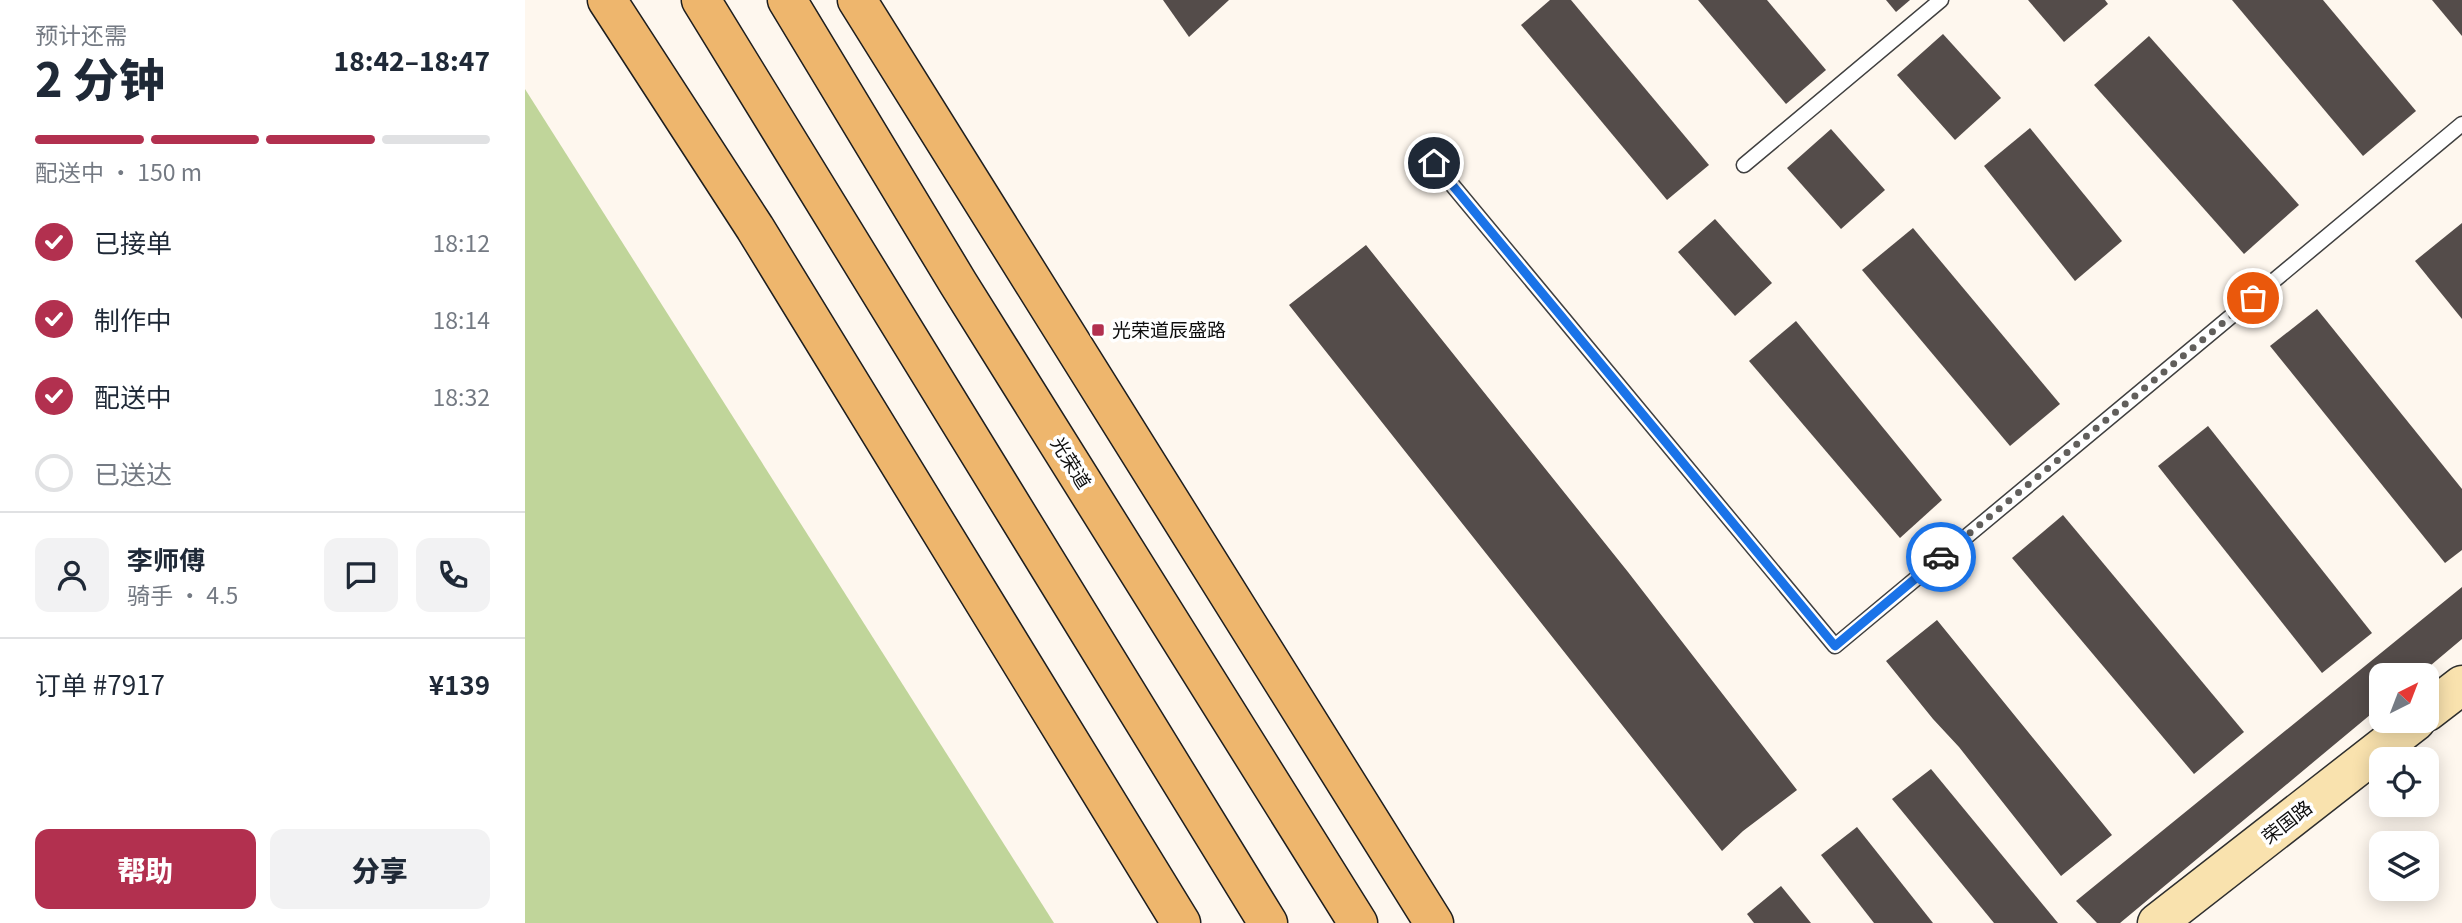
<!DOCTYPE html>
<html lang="zh">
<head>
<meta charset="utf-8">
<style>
  body { margin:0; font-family:Georgia,"Noto Sans SC",serif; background:#f2f2f3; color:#1f2937; height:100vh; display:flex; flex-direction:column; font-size:26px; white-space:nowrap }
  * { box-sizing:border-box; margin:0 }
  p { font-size:23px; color:#747a83 }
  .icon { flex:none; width:38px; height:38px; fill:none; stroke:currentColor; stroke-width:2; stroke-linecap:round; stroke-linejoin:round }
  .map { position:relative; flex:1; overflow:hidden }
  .sheet { display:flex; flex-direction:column; background:#fff; width:525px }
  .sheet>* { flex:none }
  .needle { width:46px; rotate:42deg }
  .buttons { position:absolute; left:1844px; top:663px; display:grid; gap:14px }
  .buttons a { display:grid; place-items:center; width:70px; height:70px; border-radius:14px; background:#fff; box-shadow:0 4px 18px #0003; font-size:35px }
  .pin { position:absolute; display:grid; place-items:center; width:60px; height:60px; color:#fff; margin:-30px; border:4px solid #fff; border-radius:50%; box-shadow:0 2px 7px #0007 }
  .courier { position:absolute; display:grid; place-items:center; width:70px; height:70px; margin:-35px; border:5px solid #1a73e8; border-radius:50%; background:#fff; color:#222; box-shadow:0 2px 9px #0007 }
  .headline em { font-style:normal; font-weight:800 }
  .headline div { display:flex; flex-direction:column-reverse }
  .headline { display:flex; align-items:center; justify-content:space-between; height:119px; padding:0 35px }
  h1 { font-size:46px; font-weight:800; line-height:52px }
  .bar { display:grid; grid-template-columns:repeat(4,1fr); gap:10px 7px; align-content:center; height:84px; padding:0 35px }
  .bar i { height:9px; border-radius:5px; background:#e0e1e3 }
  .bar .current { background:#b2304f }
  .bar p { grid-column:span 4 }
  .line { display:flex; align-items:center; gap:18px; padding:0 35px; border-top:2px solid #e0e1e3 }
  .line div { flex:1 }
  .round { display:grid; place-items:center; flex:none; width:74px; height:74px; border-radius:14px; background:#f2f2f3 }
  ol { padding:0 35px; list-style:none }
  li { display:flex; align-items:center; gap:21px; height:77px }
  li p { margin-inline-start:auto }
  li .icon { padding:7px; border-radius:50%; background:#b2304f; color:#fff; stroke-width:4 }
  li:last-child { color:#747a83 }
  li i { width:38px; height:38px; border:4px solid #e0e1e3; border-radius:50% }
  .action { display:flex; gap:14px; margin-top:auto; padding:14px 35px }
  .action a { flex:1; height:80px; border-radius:14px; background:#b2304f; color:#fff; font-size:28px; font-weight:800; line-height:80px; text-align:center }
  .action a+a { background:#f2f2f3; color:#1f2937 }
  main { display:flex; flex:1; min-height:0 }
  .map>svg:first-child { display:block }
  .forest { fill:#c0d59a }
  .building { fill:#544c4a }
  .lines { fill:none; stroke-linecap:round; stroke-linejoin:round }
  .lane-casing { stroke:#404040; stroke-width:17 }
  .secondary-casing { stroke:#2f2f2f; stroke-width:41 }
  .primary-casing { stroke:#1e1e1e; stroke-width:41 }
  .lane { stroke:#fff; stroke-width:14 }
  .secondary { stroke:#f9e2ae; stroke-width:38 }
  .primary { stroke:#eeb66d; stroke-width:38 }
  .done { stroke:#615f5c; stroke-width:7; stroke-dasharray:0 12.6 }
  .route { stroke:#1a73e8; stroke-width:9 }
  .poi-dot { fill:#b2304f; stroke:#fff; stroke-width:2.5 }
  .labels { text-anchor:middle; stroke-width:7; stroke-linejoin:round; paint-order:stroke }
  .poi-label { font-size:19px; fill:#0d0d0d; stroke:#fff; text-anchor:start }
  .street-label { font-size:19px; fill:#0d0d0d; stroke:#fff }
</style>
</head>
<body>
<main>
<section class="sheet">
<div class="headline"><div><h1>2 分钟</h1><p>预计还需</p></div><em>18:42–18:47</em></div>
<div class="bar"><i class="current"></i><i class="current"></i><i class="current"></i><i></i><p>配送中 · 150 m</p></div>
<ol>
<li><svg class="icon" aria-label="check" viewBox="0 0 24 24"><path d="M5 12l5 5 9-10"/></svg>已接单<p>18:12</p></li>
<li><svg class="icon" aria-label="check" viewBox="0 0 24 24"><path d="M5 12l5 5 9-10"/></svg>制作中<p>18:14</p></li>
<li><svg class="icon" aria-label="check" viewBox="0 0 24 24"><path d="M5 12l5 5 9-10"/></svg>配送中<p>18:32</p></li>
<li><i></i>已送达</li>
</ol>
<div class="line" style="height:126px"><a class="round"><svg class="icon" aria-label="person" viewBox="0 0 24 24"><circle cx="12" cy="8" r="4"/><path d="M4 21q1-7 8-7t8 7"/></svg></a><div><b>李师傅</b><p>骑手 · 4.5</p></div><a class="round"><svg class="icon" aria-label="chat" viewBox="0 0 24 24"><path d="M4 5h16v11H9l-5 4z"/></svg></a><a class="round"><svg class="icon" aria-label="phone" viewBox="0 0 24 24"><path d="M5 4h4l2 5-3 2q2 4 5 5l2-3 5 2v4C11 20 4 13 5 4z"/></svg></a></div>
<div class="line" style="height:91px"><div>订单 #7917</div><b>¥139</b></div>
<div class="action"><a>帮助</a><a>分享</a></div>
</section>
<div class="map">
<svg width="1937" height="923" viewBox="0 0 1937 923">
  <rect width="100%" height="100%" fill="#fef7ee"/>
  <polygon class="forest" points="0,89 529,923 0,923"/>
  <g class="building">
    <polygon points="638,0 704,0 664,37"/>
    <polygon points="1025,0 1046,0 1184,165 1142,200 996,25"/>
    <polygon points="1173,0 1242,0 1301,70 1261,104"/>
    <polygon points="1361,0 1385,0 1371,12"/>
    <polygon points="1503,0 1580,0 1583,4 1539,42"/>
    <polygon points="1707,0 1798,0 1891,111 1838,156"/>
    <polygon points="1907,0 1937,0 1937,36"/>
    <polygon points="1418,34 1476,98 1430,140 1372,75"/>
    <polygon points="1624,36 1774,205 1719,254 1569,85"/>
    <polygon points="1505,128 1597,241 1550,281 1459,166"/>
    <polygon points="1306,129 1360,190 1316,229 1262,168"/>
    <polygon points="1190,219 1247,283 1210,316 1153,252"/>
    <polygon points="1937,223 1937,319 1890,261"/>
    <polygon points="1388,228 1535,404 1485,446 1337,270"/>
    <polygon points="841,245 1103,572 1272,790 1218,831 1197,851 764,305"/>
    <polygon points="1792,309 1937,489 1937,550 1920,563 1745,346"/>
    <polygon points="1271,321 1417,500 1375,538 1224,361"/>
    <polygon points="1683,426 1847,633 1797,673 1633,466"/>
    <polygon points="1538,515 1719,732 1669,774 1487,558"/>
    <polygon points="1937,587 1937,639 1893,676 1857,676 1857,705 1595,923 1572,923 1551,901"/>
    <polygon points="1412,620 1587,835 1536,876 1434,747 1408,719 1361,661"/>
    <polygon points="1406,769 1533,923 1469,923 1367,799"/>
    <polygon points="1332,827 1408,923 1349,923 1296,855"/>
    <polygon points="1256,886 1286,923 1229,923 1222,914"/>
  </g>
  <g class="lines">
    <defs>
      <g id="lane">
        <polyline points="909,163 1310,646 1937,124"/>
        <polyline points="1219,165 1416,0"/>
      </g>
      <g id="secondary">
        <polyline points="1902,712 1937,685"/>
        <polyline points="1632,923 1891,721"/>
      </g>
      <g id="primary">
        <polyline points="82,0 230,228 656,923"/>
        <polyline points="176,0 743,923"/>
        <polyline points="262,0 433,283 833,923"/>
        <polyline points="332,0 909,923"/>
      </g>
    </defs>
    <use href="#lane" class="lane-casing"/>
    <use href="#secondary" class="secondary-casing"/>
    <use href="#primary" class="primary-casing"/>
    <use href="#lane" class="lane"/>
    <use href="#secondary" class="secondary"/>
    <use href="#primary" class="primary"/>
  </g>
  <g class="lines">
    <polyline class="done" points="1416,557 1728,298"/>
    <polyline class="route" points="909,163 1310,646 1416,557"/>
  </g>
  <rect class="poi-dot" x="566" y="323" width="14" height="14" rx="3.5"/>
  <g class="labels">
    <g class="poi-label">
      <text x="587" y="337">光荣道辰盛路</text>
    </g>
    <g class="street-label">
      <text transform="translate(546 463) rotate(58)" y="7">光荣道</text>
      <text transform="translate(1762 822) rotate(-38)" y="7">荣国路</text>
    </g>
  </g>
</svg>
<div class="buttons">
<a><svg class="needle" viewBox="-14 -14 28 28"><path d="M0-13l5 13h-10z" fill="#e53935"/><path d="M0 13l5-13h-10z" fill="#747a83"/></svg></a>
<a><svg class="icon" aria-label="locate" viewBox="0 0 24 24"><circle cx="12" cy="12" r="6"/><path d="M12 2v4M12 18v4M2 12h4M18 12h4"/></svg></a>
<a><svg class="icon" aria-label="layers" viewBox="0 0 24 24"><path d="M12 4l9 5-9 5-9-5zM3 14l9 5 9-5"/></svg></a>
</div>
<div class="pin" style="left:1728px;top:298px;background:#ea580c"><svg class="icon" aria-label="bag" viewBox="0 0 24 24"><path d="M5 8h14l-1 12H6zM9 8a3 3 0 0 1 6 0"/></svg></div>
<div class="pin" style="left:909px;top:163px;background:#1f2937"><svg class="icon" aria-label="home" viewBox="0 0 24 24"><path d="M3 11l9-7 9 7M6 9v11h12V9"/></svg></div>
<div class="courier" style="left:1416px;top:557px"><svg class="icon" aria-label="car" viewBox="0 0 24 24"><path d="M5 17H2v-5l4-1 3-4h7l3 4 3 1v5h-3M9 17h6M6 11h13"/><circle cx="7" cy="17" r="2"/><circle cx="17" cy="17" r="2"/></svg></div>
</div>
</main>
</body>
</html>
